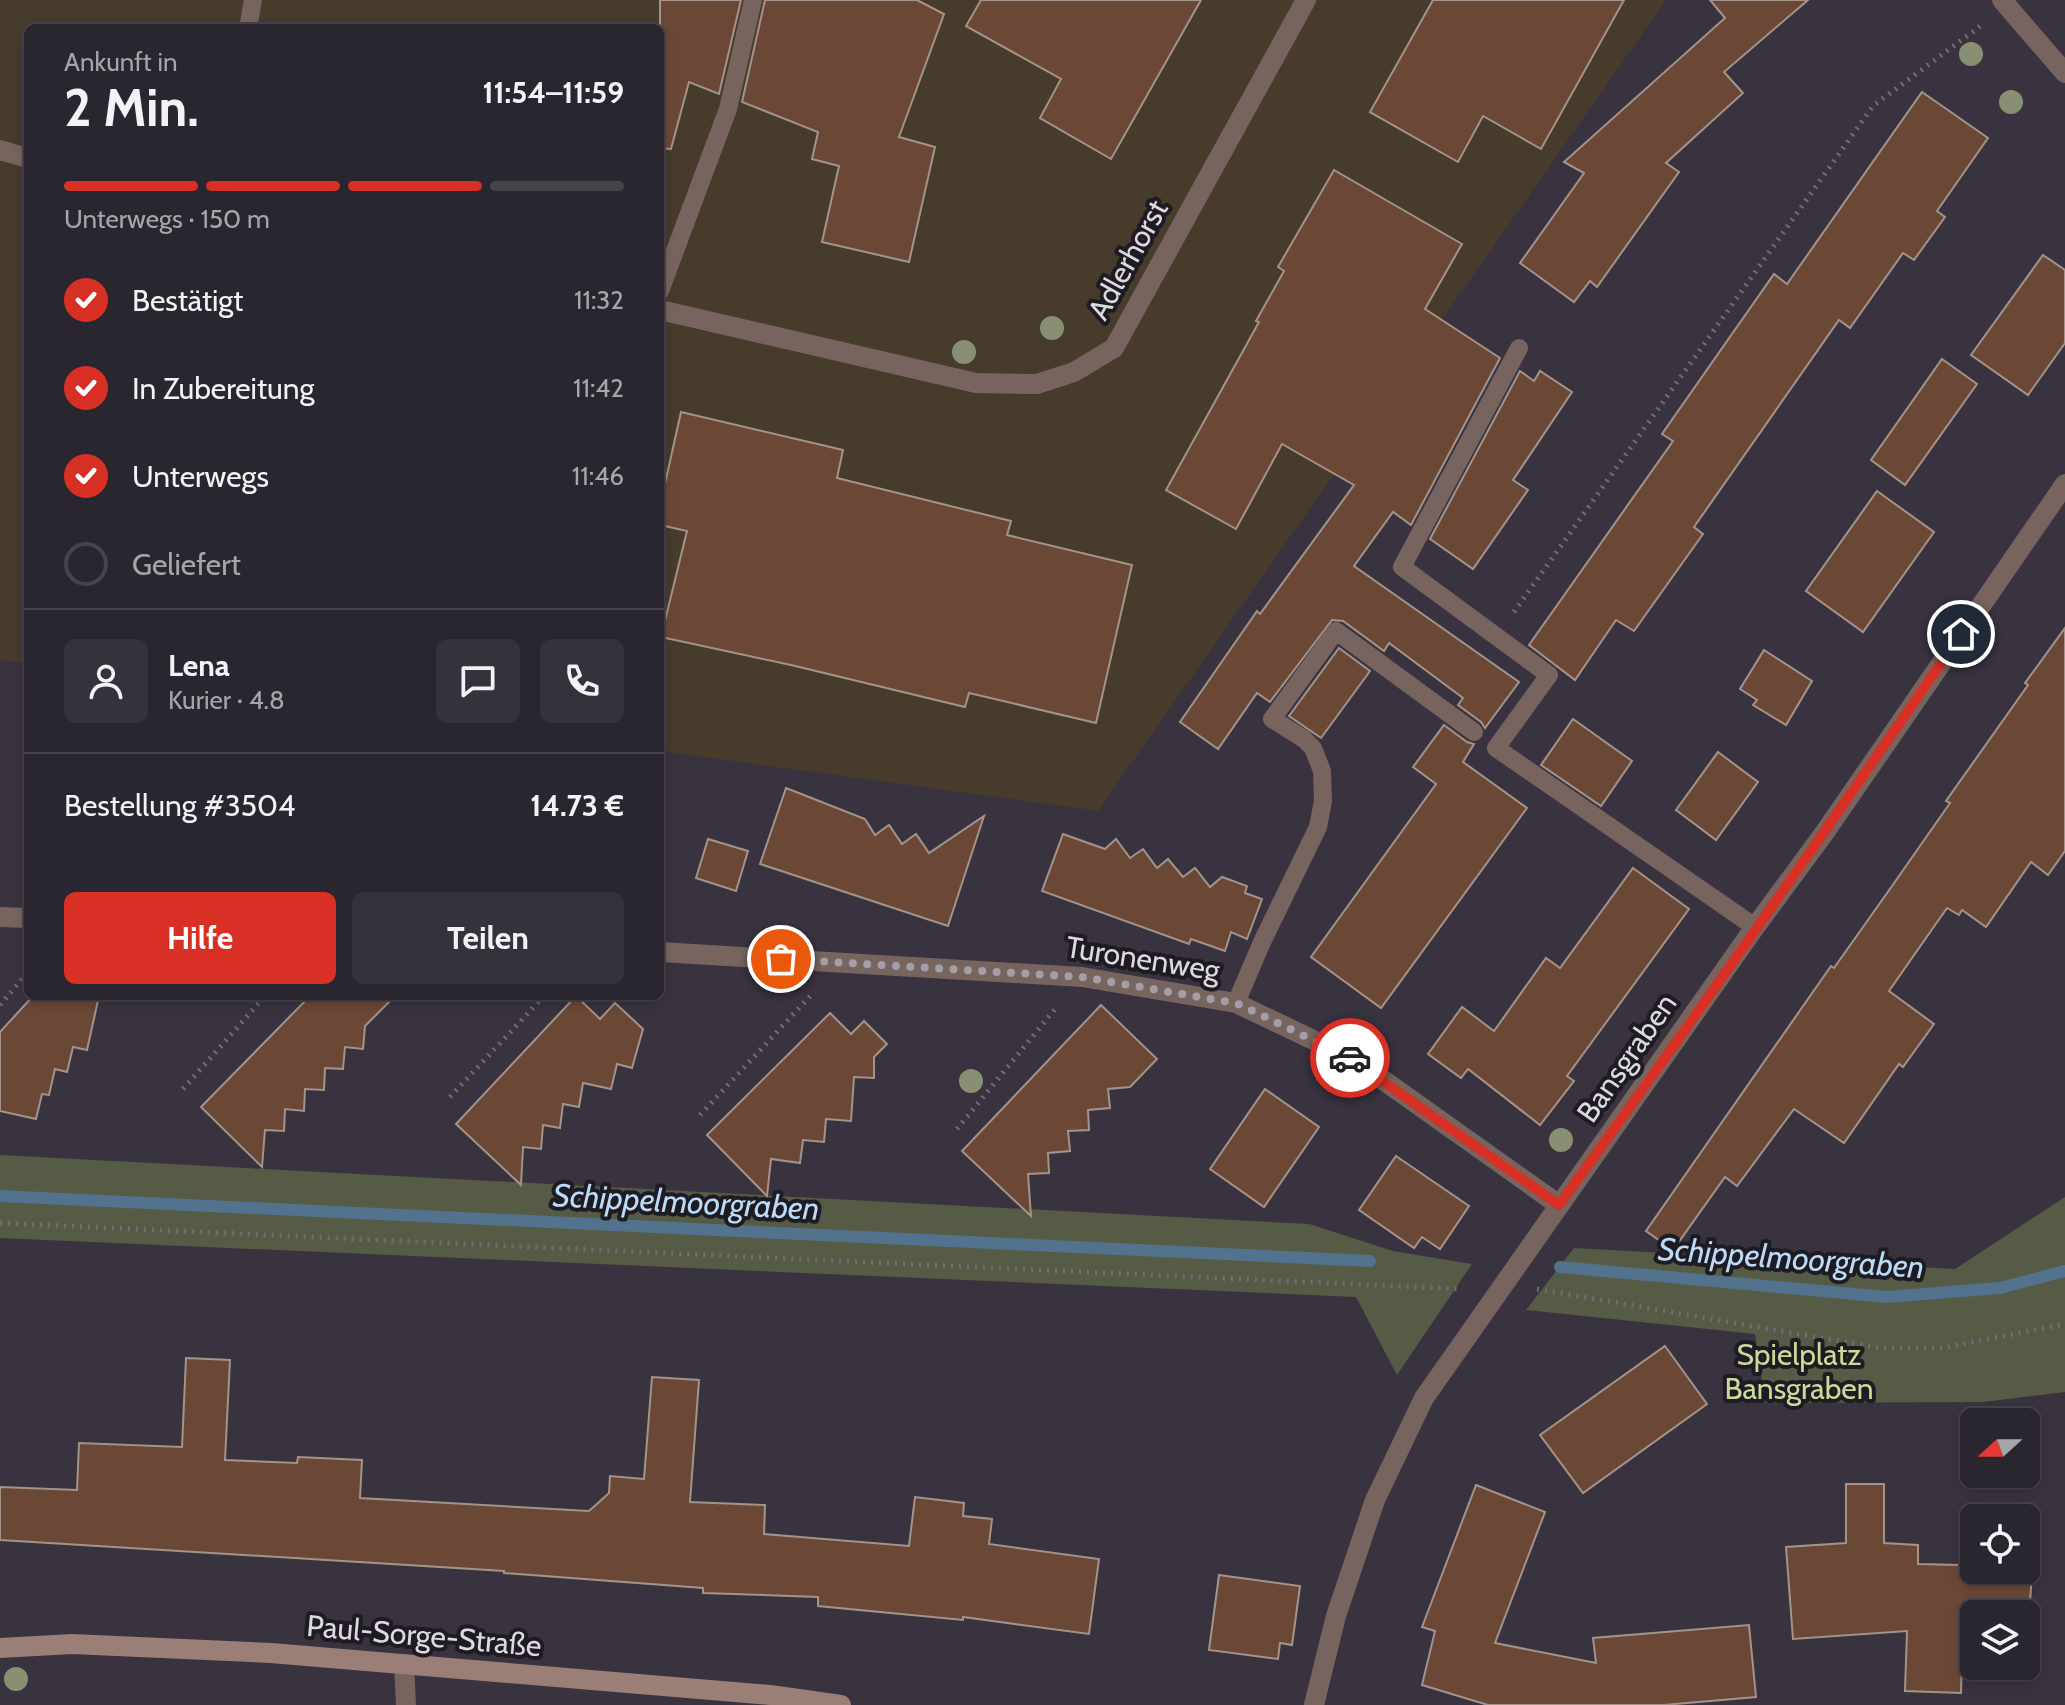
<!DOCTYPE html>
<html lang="de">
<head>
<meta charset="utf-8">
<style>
  body { margin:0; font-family:Cabin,sans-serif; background:#36323b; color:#f1f3f6; height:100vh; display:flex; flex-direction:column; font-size:30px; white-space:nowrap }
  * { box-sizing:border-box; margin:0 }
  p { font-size:26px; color:#a5a5aa }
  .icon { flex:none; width:44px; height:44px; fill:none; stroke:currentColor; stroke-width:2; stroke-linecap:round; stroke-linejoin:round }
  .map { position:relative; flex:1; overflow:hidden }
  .drawer { position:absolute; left:24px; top:24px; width:640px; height:976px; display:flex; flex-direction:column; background:#2a262f; border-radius:12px; box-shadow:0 4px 12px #0003,0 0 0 2px #46434b }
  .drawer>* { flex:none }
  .needle { width:52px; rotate:249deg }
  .buttons { position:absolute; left:1960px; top:1408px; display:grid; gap:16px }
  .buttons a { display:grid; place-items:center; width:80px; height:80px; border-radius:12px; background:#2a262f; box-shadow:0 4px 12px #0003,0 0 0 2px #46434b; font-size:40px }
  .pin { position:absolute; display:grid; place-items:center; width:68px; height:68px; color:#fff; margin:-34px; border:4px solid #fff; border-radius:50%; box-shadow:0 2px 8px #0007 }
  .courier { position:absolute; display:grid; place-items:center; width:80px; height:80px; margin:-40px; border:6px solid #d93025; border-radius:50%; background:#fff; color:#222; box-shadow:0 2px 10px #0007 }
  .head em { font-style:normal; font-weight:700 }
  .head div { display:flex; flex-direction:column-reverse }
  .head { display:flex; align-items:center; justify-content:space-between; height:136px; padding:0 40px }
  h1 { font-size:52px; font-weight:700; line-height:60px }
  .bar { display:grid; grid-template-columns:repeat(4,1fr); gap:12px 8px; align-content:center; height:96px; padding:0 40px }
  .bar i { height:10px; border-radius:6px; background:#46434b }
  .bar .current { background:#d93025 }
  .bar p { grid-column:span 4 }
  .line { display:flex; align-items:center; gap:20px; padding:0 40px; border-top:2px solid #46434b }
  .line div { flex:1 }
  .round { display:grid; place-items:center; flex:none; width:84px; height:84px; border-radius:12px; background:#36323b }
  ol { padding:0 40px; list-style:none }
  li { display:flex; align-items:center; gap:24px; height:88px }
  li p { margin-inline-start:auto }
  li .icon { padding:8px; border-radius:50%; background:#d93025; color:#fff; stroke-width:4 }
  li:last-child { color:#a5a5aa }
  li i { width:44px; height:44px; border:4px solid #46434b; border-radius:50% }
  .cta { display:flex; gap:16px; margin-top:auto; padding:16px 40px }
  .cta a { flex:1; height:92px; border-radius:12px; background:#d93025; color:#fff; font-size:32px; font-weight:700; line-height:92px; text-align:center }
  .cta a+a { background:#36323b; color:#f1f3f6 }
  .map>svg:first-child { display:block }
  .commercial { fill:#473b2c }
  .green { fill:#555b44 }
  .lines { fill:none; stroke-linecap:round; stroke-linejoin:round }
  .stream { stroke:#53728d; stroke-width:12 }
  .building { fill:#6b4836; stroke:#a4938b; stroke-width:2 }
  .path { stroke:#716d77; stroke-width:5; stroke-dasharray:2 6; stroke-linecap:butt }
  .lane { stroke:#77645f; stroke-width:18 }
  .street { stroke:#77645f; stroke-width:20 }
  .secondary { stroke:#9b7e76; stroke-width:20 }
  .tree { fill:#888f72 }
  .done { stroke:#a39fa8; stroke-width:8; stroke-dasharray:0 14.4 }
  .route { stroke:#d93025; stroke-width:10 }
  .labels { text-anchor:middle; stroke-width:8; stroke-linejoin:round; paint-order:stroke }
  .street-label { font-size:30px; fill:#ddd9e1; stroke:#1e1c22 }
  .park-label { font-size:30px; fill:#cada9b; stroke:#1e1c22 }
  .water-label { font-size:32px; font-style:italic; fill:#bcdbf8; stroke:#1e1c22 }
</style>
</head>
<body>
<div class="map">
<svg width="2065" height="1705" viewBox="0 0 2065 1705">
  <rect width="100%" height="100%" fill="#38333f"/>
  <polygon class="commercial" points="0,0 1666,0 1098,811 660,751 660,28 28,28 28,664 0,660"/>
  <g class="green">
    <polygon points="0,1155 1309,1224 1393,1251 1472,1264 1397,1375 1356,1297 0,1238"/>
    <polygon points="2065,1197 2065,1392 1983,1402 1765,1403 1755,1334 1526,1310 1574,1248 1955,1269"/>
  </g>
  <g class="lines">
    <g class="stream">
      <polyline points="0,1196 1370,1261"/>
      <polyline points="1560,1267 1887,1297 2000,1288 2065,1271"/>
    </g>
  </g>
  <g class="building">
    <polygon points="660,0 741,0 719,94 689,82 671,149 660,148"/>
    <polygon points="765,0 917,0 944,14 899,137 935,147 909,262 822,242 839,166 812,159 818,132 742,102"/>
    <polygon points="981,0 1201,0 1111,159 1040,118 1061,79 966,26"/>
    <polygon points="1433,0 1624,0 1541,149 1483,116 1458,162 1370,112"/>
    <polygon points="1710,0 1808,0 1724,72 1743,93 1666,163 1679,172 1597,287 1590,281 1574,302 1520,263 1584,173 1564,162 1725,18"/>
    <polygon points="1922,92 1988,138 1937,211 1945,217 1914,260 1903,253 1850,328 1839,320 1694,527 1703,534 1634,631 1616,620 1575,680 1529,645 1673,441 1662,434 1774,274 1787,284"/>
    <polygon points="1334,170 1462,244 1425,309 1500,358 1411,525 1393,512 1354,566 1519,682 1485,728 1481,722 1458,705 1463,698 1389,643 1384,651 1343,621 1332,620 1270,702 1257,693 1218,749 1180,722 1257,611 1260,614 1354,485 1282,444 1236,529 1166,490 1259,322 1256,321 1284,271 1278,267"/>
    <polygon points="2043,255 2065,270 2065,343 2028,395 1971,355"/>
    <polygon points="1942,359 1977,384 1905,485 1871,460"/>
    <polygon points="1520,371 1534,381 1540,371 1572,392 1513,480 1528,490 1473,569 1430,539"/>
    <polygon points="681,412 843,450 837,478 1011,521 1007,535 1132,565 1096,723 969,693 965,707 791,665 661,637 687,531 660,525 660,506"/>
    <polygon points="1877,491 1934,532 1863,632 1806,591"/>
    <polygon points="2065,628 2065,851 2048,875 2031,862 1986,927 1962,910 1959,915 1947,908 1889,991 1934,1024 1903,1067 1899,1064 1844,1143 1794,1109 1737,1186 1725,1177 1673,1250 1646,1231 1831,966 1834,968 1892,886 1950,803 1946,801 2028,685 2025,683"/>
    <polygon points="1339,648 1370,671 1321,738 1289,716"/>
    <polygon points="1764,650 1812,681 1786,725 1753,705 1757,700 1740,689"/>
    <polygon points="1573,719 1632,761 1601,806 1541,765"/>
    <polygon points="1444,725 1467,742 1474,744 1463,762 1527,808 1381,1008 1311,957 1436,784 1413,767"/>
    <polygon points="1718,752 1758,782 1716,840 1676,810"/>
    <polygon points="786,788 865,819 875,835 889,825 902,844 916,834 929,853 984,816 948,926 760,864"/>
    <polygon points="1063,834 1105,849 1116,839 1130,858 1143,849 1157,868 1168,859 1183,877 1195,868 1210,887 1222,877 1247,886 1245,893 1262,899 1247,939 1231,932 1225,951 1191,939 1189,944 1042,891"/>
    <polygon points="708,839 748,851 736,891 696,878"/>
    <polygon points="1633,868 1689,909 1567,1076 1574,1081 1540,1125 1468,1069 1461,1078 1428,1054 1462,1007 1494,1031 1546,958 1560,968"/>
    <polygon points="33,996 99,996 87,1050 73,1047 67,1072 55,1069 49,1095 42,1094 36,1119 0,1111 0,1032"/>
    <polygon points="310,996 395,996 365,1026 363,1049 345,1047 343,1069 325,1068 324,1090 305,1089 304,1111 285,1109 284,1131 265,1130 262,1167 201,1107"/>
    <polygon points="576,996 600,1019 615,1003 643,1029 632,1068 617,1064 611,1089 583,1083 579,1107 563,1104 560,1128 543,1125 541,1149 523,1147 521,1185 456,1124"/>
    <polygon points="1101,1005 1157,1059 1130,1087 1108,1089 1110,1108 1088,1110 1089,1130 1068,1131 1070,1151 1048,1153 1049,1173 1028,1174 1031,1216 962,1151"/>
    <polygon points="830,1013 851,1034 864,1021 887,1044 874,1057 874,1078 854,1077 851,1121 826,1119 824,1142 803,1140 800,1163 771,1159 767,1196 707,1135"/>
    <polygon points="1265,1089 1319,1127 1264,1207 1210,1169"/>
    <polygon points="1396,1156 1469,1206 1440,1249 1422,1237 1414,1248 1359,1210"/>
    <polygon points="1665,1346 1707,1404 1583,1493 1540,1435"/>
    <polygon points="186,1358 230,1360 225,1460 297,1463 298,1457 362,1460 360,1498 589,1511 609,1493 610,1476 644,1479 652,1377 699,1380 690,1502 765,1505 764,1534 909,1546 915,1497 964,1503 963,1516 992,1519 989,1544 1099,1559 1089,1634 963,1617 963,1620 818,1606 818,1597 703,1593 703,1588 504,1573 504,1571 0,1540 0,1487 77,1490 79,1443 182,1447"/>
    <polygon points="1846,1484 1884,1484 1884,1543 1918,1545 1918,1564 1960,1565 1959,1569 2032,1572 2029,1618 2026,1618 2026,1614 1963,1615 1961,1693 1905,1691 1907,1631 1793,1639 1786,1547 1846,1543"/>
    <polygon points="1476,1485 1545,1512 1495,1643 1596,1663 1593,1638 1749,1625 1756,1697 1664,1705 1488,1705 1422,1685 1435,1631 1422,1627"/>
    <polygon points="1219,1575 1300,1586 1292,1645 1280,1643 1278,1659 1209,1650"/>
  </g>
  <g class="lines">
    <g class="path">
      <polyline points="1514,612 1873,106 1983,24"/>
      <polyline points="0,1005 28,972"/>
      <polyline points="183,1089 265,996"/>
      <polyline points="450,1097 544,996"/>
      <polyline points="700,1115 814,992"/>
      <polyline points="957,1129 1055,1009"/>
      <polyline points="0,1223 1462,1289"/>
      <polyline points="1537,1289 1880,1348 1942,1348 2065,1324"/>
    </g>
    <g class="lane">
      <polyline points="248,28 253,0"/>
      <polyline points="660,291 728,109 753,0"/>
      <polyline points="1519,348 1402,567 1549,675 1496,748 1755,927"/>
      <polyline points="1236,1003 1262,942 1318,827 1323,801 1322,771 1313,748 1304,739 1272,719 1336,631 1474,732"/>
    </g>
    <g class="street">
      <polyline points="2002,0 2065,73"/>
      <polyline points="0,150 28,158"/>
      <polyline points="660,310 976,383 1037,384 1074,372 1114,348 1306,0"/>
      <polyline points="0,917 28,918"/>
      <polyline points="660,952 1082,977 1236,1003 1355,1060 1559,1205"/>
      <polyline points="404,1664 406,1705"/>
      <polyline points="1314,1705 1336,1616 1375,1500 1424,1398 1755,927 1825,832 2065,484"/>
    </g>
    <polyline class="secondary" points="0,1648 72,1644 271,1653 770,1695 841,1705"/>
  </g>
  <g class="tree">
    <circle cx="1971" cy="54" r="12"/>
    <circle cx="2011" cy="102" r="12"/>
    <circle cx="1052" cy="328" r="12"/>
    <circle cx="964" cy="352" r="12"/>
    <circle cx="971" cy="1081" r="12"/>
    <circle cx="1561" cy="1140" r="12"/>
    <circle cx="16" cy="1679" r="12"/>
  </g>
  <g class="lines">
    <polyline class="done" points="781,959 1082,977 1205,998 1236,1003 1350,1058"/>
    <path class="route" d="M1350,1058L1559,1205C1696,1017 1829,826 1961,634"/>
  </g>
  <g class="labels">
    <g class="street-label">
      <text transform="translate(1128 260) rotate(-61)" y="10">Adlerhorst</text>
      <text transform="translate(1143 959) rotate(9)" y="10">Turonenweg</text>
      <text transform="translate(1627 1058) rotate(-55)" y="10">Bansgraben</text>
      <text transform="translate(424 1636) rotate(5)" y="10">Paul-Sorge-Straße</text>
    </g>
    <g class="park-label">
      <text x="1799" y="1365">Spielplatz<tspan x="1799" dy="34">Bansgraben</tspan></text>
    </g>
    <g class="water-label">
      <text transform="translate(686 1202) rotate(3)" y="11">Schippelmoorgraben</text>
      <text transform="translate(1791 1258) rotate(4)" y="11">Schippelmoorgraben</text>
    </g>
  </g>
</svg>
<div class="buttons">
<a><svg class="needle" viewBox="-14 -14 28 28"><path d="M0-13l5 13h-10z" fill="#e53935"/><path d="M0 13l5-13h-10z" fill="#a5a5aa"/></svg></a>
<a><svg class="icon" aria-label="locate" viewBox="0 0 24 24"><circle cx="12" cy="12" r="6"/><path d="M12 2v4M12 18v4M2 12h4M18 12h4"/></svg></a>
<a><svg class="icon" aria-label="layers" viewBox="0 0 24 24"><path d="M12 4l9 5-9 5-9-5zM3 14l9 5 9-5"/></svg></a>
</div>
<div class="pin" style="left:781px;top:959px;background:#ea580c"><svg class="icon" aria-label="bag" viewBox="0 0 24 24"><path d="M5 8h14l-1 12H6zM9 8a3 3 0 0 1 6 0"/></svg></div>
<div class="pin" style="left:1961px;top:634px;background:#1f2937"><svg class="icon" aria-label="home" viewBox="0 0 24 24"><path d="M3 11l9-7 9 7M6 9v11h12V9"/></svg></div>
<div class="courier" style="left:1350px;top:1058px"><svg class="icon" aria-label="car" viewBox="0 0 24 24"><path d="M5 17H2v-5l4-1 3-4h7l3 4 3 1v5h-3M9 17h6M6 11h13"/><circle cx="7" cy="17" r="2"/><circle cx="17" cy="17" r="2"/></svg></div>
<section class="drawer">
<div class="head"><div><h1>2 Min.</h1><p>Ankunft in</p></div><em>11:54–11:59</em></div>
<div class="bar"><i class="current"></i><i class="current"></i><i class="current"></i><i></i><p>Unterwegs · 150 m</p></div>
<ol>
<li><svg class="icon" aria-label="check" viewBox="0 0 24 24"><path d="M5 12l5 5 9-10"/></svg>Bestätigt<p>11:32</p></li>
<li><svg class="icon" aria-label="check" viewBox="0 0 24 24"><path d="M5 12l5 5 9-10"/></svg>In Zubereitung<p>11:42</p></li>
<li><svg class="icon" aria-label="check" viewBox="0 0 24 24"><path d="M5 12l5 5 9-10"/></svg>Unterwegs<p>11:46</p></li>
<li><i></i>Geliefert</li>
</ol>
<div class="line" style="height:144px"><a class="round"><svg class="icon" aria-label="person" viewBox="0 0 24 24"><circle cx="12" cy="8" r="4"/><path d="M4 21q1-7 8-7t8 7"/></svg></a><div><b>Lena</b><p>Kurier · 4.8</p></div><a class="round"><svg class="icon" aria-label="chat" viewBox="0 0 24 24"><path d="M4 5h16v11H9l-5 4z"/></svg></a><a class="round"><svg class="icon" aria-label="phone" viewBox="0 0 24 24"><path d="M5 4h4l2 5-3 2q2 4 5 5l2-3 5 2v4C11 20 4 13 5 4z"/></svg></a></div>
<div class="line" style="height:104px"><div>Bestellung #3504</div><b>14.73 €</b></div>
<div class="cta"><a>Hilfe</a><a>Teilen</a></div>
</section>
</div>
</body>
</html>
